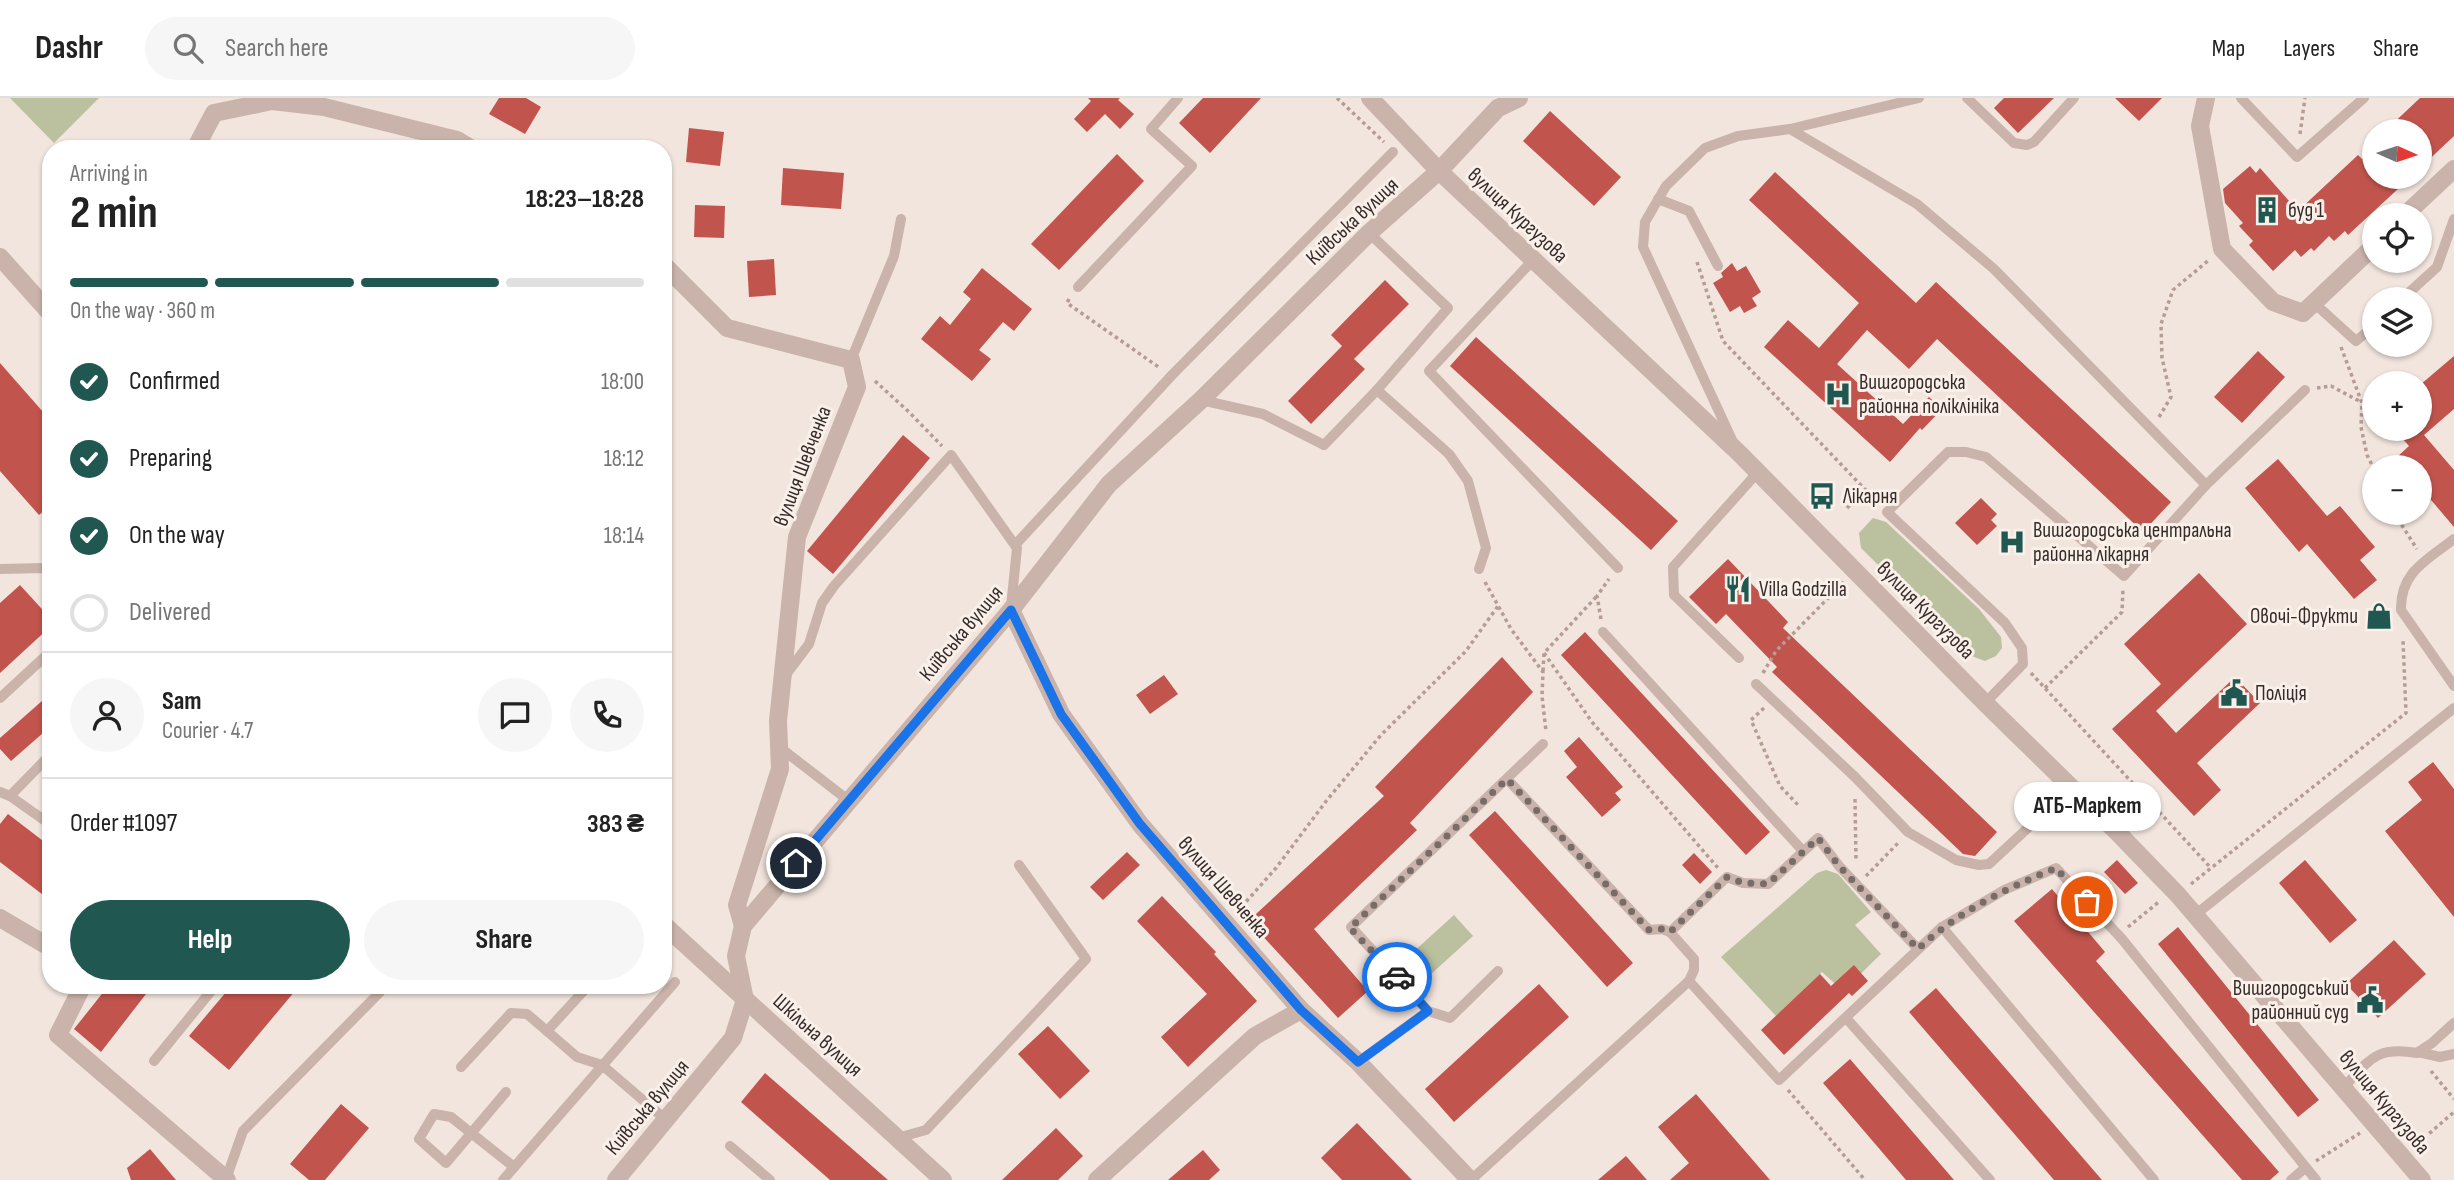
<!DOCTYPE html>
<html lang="en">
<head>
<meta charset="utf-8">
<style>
  body { margin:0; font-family:"Sofia Sans Condensed",sans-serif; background:#f6f6f6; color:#222; height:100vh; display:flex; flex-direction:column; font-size:26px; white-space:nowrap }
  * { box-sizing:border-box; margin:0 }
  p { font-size:23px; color:#767676 }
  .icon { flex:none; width:38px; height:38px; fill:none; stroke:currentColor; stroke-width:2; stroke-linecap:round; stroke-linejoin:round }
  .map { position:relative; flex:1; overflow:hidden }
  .panel { position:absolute; left:42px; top:42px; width:630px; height:854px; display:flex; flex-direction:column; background:#fff; border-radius:28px; box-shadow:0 2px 5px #0004 }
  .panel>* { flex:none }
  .needle { width:46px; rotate:93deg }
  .fabs { position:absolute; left:2362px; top:21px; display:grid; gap:14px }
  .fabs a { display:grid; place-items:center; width:70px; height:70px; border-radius:50%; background:#fff; box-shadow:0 2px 5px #0004; font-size:35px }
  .pin { position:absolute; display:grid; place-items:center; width:60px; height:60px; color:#fff; margin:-30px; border:4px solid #fff; border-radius:50%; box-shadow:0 2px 7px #0007 }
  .courier { position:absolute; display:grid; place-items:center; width:70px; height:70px; margin:-35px; border:5px solid #1a73e8; border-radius:50%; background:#fff; color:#222; box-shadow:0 2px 9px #0007 }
  .bubble { position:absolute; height:49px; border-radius:24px; background:#fff; box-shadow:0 2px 5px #0004; font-size:23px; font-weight:700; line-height:49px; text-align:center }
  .head em { font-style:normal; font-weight:700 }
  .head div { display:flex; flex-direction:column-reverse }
  .head { display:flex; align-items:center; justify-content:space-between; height:119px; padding:0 28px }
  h1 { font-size:46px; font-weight:700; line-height:52px }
  .bar { display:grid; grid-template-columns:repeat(4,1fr); gap:10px 7px; align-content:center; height:84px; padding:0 28px }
  .bar i { height:9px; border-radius:5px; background:#e0e0e0 }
  .bar .selected { background:#205751 }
  .bar p { grid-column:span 4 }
  .line { display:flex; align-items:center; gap:18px; padding:0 28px; border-top:2px solid #e0e0e0 }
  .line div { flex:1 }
  .round { display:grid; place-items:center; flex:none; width:74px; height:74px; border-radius:37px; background:#f6f6f6 }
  ol { padding:0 28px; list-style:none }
  li { display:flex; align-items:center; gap:21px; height:77px }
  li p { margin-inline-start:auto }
  li .icon { padding:7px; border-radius:50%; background:#205751; color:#fff; stroke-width:4 }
  li:last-child { color:#767676 }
  li i { width:38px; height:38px; border:4px solid #e0e0e0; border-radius:50% }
  .button { display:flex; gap:14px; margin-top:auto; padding:14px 28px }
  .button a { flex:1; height:80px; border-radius:42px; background:#205751; color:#fff; font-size:28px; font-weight:700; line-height:80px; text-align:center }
  .button a+a { background:#f6f6f6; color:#222 }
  header { display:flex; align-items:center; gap:42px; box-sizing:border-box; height:98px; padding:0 35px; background:#fff; border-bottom:2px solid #e0e0e0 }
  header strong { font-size:33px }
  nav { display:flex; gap:38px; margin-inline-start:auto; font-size:24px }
  .search { width:490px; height:63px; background:#f6f6f6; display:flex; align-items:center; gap:18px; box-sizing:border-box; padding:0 24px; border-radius:38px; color:#767676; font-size:26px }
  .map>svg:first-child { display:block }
  .green { fill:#bbc09e }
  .building { fill:#c1544d }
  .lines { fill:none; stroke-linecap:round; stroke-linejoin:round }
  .path { stroke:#b59d94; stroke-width:3.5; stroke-dasharray:3.5 3.5; stroke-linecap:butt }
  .lane { stroke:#c9b3aa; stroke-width:10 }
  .street { stroke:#c9b3aa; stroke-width:18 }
  .done { stroke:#786c68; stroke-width:7; stroke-dasharray:0 12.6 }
  .route { stroke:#1a73e8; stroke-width:9 }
  .labels { text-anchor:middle; stroke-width:6; stroke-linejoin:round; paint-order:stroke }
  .poi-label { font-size:21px; fill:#372b29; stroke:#f9f0ea; text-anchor:start }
  .street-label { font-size:21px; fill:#372b29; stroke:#f9f0ea }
</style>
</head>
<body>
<header>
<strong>Dashr</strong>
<div class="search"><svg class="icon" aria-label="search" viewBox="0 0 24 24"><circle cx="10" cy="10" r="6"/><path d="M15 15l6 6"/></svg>Search here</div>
<nav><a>Map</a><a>Layers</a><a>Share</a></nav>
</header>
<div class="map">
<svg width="2454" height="1082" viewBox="0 0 2454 1082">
  <rect width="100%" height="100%" fill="#f2e5de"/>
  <g class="green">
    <polygon points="10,0 99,0 54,45"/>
    <polygon points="1873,420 1886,424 1979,511 2001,539 2002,550 1996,558 1985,563 1969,557 1861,450 1859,435"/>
    <polygon points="1826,772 1838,776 1871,814 1855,827 1881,856 1843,893 1822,874 1776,918 1721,859 1817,775"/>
    <polygon points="1454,817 1473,838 1430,877 1411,856"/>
  </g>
  <g class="building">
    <polygon points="499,0 526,0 541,9 525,36 489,16"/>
    <polygon points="1088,0 1120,0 1118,2 1134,16 1120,31 1105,16 1087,34 1074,21 1091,3"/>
    <polygon points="1203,0 1261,0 1210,55 1179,25"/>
    <polygon points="2004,0 2054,0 2018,35 1994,10"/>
    <polygon points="2115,0 2162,0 2139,23"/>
    <polygon points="2420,0 2454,0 2454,38 2420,70 2420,33 2385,33"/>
    <polygon points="1550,13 1621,79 1594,108 1523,43"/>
    <polygon points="689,30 724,34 720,68 686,64"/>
    <polygon points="2375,50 2375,79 2411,79 2348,137 2345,133 2334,143 2329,138 2314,153 2311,150 2301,159 2295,152 2273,173 2249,147 2253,143 2239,128 2243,125 2225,105 2223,91 2250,68 2256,75 2260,70 2298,113 2358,57 2362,61"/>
    <polygon points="1117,56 1144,83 1059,172 1031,146"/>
    <polygon points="783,70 844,75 841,111 781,107"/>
    <polygon points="1775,74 1916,205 1936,184 2171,404 2143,434 1937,241 1909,271 1867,232 1837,266 1903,326 1929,299 1942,311 1922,332 1920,330 1890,364 1764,249 1788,222 1819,250 1859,205 1749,102"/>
    <polygon points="695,107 725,108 724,140 694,139"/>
    <polygon points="774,161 776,197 749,199 747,163"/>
    <polygon points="1732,165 1737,173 1746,168 1761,194 1752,200 1757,208 1744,215 1740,208 1730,214 1713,185 1723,179 1721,175"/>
    <polygon points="982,170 1032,211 1014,233 1003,224 979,252 991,261 972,283 921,241 940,218 950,227 971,201 963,194"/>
    <polygon points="1385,182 1409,206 1354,261 1365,271 1311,326 1288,303 1342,248 1331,237"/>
    <polygon points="1476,239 1678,423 1651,452 1450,268"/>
    <polygon points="2258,253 2285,279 2242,325 2214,299"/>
    <polygon points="2454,258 2454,311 2424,337 2454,372 2454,429 2420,389 2420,369 2404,369 2396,360 2409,348 2394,331 2420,332 2420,287"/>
    <polygon points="0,265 51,323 51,407 39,417 0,373"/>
    <polygon points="903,337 930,360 833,476 807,453"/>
    <polygon points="2278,361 2327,418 2340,408 2375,449 2360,462 2377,482 2354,501 2307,446 2299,454 2245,390"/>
    <polygon points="1981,400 1997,416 1991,422 1997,428 1977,447 1955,425"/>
    <polygon points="1728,461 1788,524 1783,530 1997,734 1975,758 1963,756 1772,574 1777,569 1726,516 1716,526 1689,499"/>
    <polygon points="2199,475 2247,526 2156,613 2176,635 2235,579 2260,605 2197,665 2221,692 2194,718 2112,631 2161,586 2124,546"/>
    <polygon points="20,487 51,521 51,528 0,575 0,505"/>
    <polygon points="1585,534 1770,734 1746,757 1561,557"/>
    <polygon points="1502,559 1533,594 1410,725 1417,732 1314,831 1368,893 1338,920 1257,832 1255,824 1256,816 1384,698 1375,689"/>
    <polygon points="1164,577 1178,596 1150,616 1136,597"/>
    <polygon points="51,595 51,628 11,663 0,651 0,640"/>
    <polygon points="1579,639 1623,689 1615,695 1621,702 1602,719 1566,679 1577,669 1564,653"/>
    <polygon points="2433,664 2454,691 2454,819 2385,733 2422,702 2408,684"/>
    <polygon points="1495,713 1633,865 1607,889 1469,737"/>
    <polygon points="8,716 51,749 51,803 0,764 0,726"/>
    <polygon points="1127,754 1140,767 1103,802 1090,789"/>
    <polygon points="1694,755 1712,774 1700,786 1682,767"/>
    <polygon points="2117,762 2138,785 2125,796 2104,774"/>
    <polygon points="2305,762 2357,822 2330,845 2279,785"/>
    <polygon points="2052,791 2105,854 2096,863 2279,1074 2270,1082 2242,1082 2014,823"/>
    <polygon points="1162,798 1216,854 1214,856 1257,903 1188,969 1161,939 1207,896 1137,823"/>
    <polygon points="2178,829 2319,1002 2298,1019 2158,846"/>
    <polygon points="2394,842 2426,876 2378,920 2346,886"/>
    <polygon points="1854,867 1868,883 1852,898 1849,895 1784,957 1761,932 1820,876 1831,888"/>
    <polygon points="1539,886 1569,919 1454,1024 1425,991"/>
    <polygon points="109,887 153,887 101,954 74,931"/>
    <polygon points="232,887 300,887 229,972 189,938"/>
    <polygon points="1936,890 2102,1082 2054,1082 1909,914"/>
    <polygon points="1048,928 1090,973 1060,1001 1018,956"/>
    <polygon points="1850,961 1954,1082 1906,1082 1823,985"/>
    <polygon points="765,975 888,1082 830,1082 741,1004"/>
    <polygon points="1696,996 1726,1031 1770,1082 1670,1082 1689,1065 1658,1029"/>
    <polygon points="341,1006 369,1030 325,1082 309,1082 290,1066"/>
    <polygon points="1357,1025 1412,1082 1342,1082 1321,1060"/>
    <polygon points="1056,1030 1083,1058 1058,1082 1002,1082"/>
    <polygon points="150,1051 176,1082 131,1082 127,1070"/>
    <polygon points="1203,1052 1220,1072 1209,1082 1168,1082"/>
    <polygon points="1626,1058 1647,1082 1598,1082"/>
  </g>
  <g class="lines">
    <g class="path">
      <polyline points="1337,0 1384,44"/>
      <polyline points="2300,36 2305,0"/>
      <polyline points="1697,164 1723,243 1878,405"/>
      <polyline points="1069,201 1067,205 1160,270"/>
      <polyline points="2341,249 2362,305 2361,329 2367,357 2375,373"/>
      <polyline points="875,283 909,314 942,348"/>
      <polyline points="2317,290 2331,288 2361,304"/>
      <polyline points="2159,319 2171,299 2162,260 2161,226 2173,192 2210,161"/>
      <polyline points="1847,410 1865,393"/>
      <polyline points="2394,415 2417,451"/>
      <polyline points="1485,484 1511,531 1543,574 1542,598 1546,633"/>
      <polyline points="1601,521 1597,498 1609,481"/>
      <polyline points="1544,555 1592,624 1718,770"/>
      <polyline points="1543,573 1544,555 1597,498"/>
      <polyline points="1763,575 1776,553 1844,484"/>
      <polyline points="2031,575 2210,769"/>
      <polyline points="2045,590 2122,514 2123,491"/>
      <polyline points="1764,610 1751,622 1780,688 1799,708"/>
      <polyline points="1855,701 1856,764"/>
      <polyline points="2114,706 2135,686"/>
      <polyline points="1866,778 1900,743"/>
      <polyline points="2191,786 2406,615 2403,542"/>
      <polyline points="1237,814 1276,770 1327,702 1381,637 1466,553 1498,508"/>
      <polyline points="2128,829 2160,803"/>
      <polyline points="2431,973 2454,1001"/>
      <polyline points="1788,992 1865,1082"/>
      <polyline points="2424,1040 2454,1014"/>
      <polyline points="2316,1063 2360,1035"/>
    </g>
    <g class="lane">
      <polyline points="1967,0 2014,45 2027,47 2034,44 2074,0"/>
      <polyline points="2241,0 2297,59 2364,0"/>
      <polyline points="1790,31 1919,0"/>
      <polyline points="1658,101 1689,113 1718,168"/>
      <polyline points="1533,162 1429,273 1618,470"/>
      <polyline points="1078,189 1192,68 1151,31 1178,0"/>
      <polyline points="2402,201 2437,169 2454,121"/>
      <polyline points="2314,205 2356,243 2375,227"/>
      <polyline points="851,262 894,158 901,121"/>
      <polyline points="1377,292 1449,356 1468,383 1486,450 1479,471"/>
      <polyline points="1201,302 1263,316 1324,347 1377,292 1448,210 1369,135"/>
      <polyline points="1733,344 1643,149 1645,124 1666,88 1705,50 1738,38 1790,31 1917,106 1994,171 2206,387 2124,478 1986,359 1966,354 1948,354 1887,414 2005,525 2022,550 2023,566 1985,605"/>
      <polyline points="2206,387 2305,292"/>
      <path d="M2454,441C2427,462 2400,474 2401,512L2454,588"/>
      <polyline points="1015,447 1173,276 1393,54"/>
      <polyline points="0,471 44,470 51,473"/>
      <polyline points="1603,534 1803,753"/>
      <polyline points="1739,560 1674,497 1673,469 1758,374"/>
      <polyline points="785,578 809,546 822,505 834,488 951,357 1017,450 1011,509"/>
      <polyline points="1756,586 1855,679 1908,734 1956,762 1979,767 1989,766 2072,689"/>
      <polyline points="0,600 51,553"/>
      <polyline points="778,648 848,702"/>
      <polyline points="1507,681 1649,832 1662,831 1670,834 1694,861 1694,872 1689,883"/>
      <polyline points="0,694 10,698 51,727"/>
      <polyline points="10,698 51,656"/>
      <polyline points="2195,817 2454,610"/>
      <polyline points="1942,829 2154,1082"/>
      <polyline points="1670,834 1727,779 1743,785 1768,786 1818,740 1839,768 1918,851"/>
      <polyline points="589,887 547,933 577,959 602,967 665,1021"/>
      <polyline points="1428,913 1450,920 1498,873"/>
      <polyline points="1846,920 1990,1082"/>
      <polyline points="2418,954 2440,959 2454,956"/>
      <polyline points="154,963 216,887"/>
      <polyline points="1358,964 1428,913 1351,829 1543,646"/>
      <polyline points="461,969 511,915 527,916 547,933"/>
      <path d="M2343,990C2370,962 2375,948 2417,955L2432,945L2454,925"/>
      <polyline points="506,994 446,1065 419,1041 434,1016 451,1019 514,1069"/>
      <polyline points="897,1040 926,1032 1086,861 1019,767"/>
      <polyline points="730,1048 770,1082"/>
      <polyline points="226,1081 243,1033 380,894"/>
      <polyline points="503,1082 675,884"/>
      <polyline points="1471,1082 1689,883 1779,982 1942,829 2004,792 2056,770 2122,841 2316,1082"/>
      <polyline points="2291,1082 2305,1070"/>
    </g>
    <g class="street">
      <polyline points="1370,0 1439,73 1739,355 1985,605 2117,734 2178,797 2422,1082"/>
      <polyline points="2206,0 2200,28 2222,151 2273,204 2303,215 2375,147"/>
      <polyline points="195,51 214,15 272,3 324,9 457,42 472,51"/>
      <polyline points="2405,117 2454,71"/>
      <polyline points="0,159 51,216"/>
      <polyline points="663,166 727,230 851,262 857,289 797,439 778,623 780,671 737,807 743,828"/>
      <polyline points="1011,512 1061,616 1140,726 1301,912"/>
      <polyline points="0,820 51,850"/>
      <polyline points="663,826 943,1082"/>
      <polyline points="83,887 58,937 227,1082"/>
      <polyline points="616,1082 733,940 745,902 736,858 743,828 1011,512 1109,386 1201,302 1369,135 1439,73 1498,10 1519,0"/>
      <polyline points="1097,1082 1255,938 1301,912 1358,964 1470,1082"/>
    </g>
  </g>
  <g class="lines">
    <path class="done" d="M1397,879L1350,830L1507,681L1649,832L1662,831L1670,834L1727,779L1743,785L1768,786L1818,740L1839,768L1918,851C1959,813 2005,791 2056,770L2087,804"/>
    <polyline class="route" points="796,765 1011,512 1061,616 1140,726 1301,912 1358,964 1428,913 1397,879"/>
  </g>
  <defs>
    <symbol id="building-bare" viewBox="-9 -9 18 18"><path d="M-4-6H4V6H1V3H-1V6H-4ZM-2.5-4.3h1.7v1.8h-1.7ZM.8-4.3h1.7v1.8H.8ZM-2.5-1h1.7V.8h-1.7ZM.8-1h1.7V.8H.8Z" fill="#205751" stroke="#f9f0ea" stroke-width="2.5" paint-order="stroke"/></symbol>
    <symbol id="hospital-bare" viewBox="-9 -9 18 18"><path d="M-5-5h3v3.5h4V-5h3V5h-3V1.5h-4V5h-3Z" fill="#205751" stroke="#f9f0ea" stroke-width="2.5" paint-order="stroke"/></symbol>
    <symbol id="bus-bare" viewBox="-9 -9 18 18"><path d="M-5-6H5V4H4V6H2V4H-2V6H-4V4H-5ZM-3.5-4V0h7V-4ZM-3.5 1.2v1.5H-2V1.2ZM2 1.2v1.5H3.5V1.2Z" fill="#205751" stroke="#f9f0ea" stroke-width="2.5" paint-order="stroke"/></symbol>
    <symbol id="restaurant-bare" viewBox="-9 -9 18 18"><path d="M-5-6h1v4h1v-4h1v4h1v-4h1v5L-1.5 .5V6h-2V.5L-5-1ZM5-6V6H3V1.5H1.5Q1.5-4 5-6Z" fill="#205751" stroke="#f9f0ea" stroke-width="2.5" paint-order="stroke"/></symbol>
    <symbol id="shop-bare" viewBox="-9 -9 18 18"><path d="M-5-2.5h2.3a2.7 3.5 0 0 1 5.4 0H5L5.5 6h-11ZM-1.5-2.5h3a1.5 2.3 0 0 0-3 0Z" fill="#205751" stroke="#f9f0ea" stroke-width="2.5" paint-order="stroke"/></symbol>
    <symbol id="civic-bare" viewBox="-9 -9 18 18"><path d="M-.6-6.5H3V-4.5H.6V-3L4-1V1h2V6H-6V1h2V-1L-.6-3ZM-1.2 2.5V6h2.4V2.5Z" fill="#205751" stroke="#f9f0ea" stroke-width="2.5" paint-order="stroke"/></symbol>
  </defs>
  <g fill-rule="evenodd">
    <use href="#building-bare" x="2248" y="93" width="38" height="38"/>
    <use href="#hospital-bare" x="1819" y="277" width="38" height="38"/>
    <use href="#bus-bare" x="1803" y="379" width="38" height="38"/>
    <use href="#hospital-bare" x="1993" y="425" width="38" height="38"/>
    <use href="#restaurant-bare" x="1719" y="472" width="38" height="38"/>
    <use href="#shop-bare" x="2360" y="499" width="38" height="38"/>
    <use href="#civic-bare" x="2215" y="576" width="38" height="38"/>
    <use href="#civic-bare" x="2351" y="883" width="38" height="38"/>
  </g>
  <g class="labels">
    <g class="poi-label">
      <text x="2288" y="119">буд 1</text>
      <text x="1859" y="291">Вишгородська<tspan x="1859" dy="24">районна поліклініка</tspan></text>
      <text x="1843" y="405">Лікарня</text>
      <text x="2033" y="439">Вишгородська центральна<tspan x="2033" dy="24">районна лікарня</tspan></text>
      <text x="1759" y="498">Villa Godzilla</text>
      <text x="2358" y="525" text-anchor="end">Овочі-Фрукти</text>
      <text x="2255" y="602">Поліція</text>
      <text x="2349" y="897" text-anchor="end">Вишгородський<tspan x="2349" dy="24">районний суд</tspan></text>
    </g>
    <g class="street-label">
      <text transform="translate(1518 117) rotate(43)" y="7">вулиця Кургузова</text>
      <text transform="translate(1352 123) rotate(-43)" y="7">Київська вулиця</text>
      <text transform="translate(802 368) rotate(-69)" y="7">вулиця Шевченка</text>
      <text transform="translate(1926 512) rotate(45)" y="7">вулиця Кургузова</text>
      <text transform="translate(961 535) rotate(-50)" y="7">Київська вулиця</text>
      <text transform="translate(1224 789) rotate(49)" y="7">вулиця Шевченка</text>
      <text transform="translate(818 937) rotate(42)" y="7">Шкільна вулиця</text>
      <text transform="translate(2385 1004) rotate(50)" y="7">вулиця Кургузова</text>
      <text transform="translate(647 1009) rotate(-50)" y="7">Київська вулиця</text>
    </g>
  </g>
</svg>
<div class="fabs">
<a><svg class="needle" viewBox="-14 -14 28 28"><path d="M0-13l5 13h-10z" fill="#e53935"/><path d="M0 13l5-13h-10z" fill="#767676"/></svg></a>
<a><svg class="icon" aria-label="locate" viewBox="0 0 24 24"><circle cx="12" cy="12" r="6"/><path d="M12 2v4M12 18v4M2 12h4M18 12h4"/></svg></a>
<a><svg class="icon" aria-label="layers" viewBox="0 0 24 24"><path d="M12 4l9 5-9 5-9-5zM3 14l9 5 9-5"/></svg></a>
<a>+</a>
<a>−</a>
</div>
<div class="pin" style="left:2087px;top:804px;background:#ea580c"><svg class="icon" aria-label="bag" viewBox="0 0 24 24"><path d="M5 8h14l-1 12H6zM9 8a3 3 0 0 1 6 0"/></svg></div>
<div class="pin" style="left:796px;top:765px;background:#1f2937"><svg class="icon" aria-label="home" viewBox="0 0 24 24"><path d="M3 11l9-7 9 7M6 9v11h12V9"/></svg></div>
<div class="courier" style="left:1397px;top:879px"><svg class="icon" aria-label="car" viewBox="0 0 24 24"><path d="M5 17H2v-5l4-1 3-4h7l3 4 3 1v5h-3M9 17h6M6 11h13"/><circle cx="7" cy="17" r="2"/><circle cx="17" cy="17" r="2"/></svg></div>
<div class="bubble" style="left:2014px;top:684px;width:147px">АТБ-Маркет</div>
<section class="panel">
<div class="head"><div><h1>2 min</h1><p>Arriving in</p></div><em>18:23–18:28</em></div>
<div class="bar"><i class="selected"></i><i class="selected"></i><i class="selected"></i><i></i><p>On the way · 360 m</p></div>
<ol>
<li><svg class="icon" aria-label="check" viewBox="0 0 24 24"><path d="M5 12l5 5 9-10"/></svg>Confirmed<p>18:00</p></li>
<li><svg class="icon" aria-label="check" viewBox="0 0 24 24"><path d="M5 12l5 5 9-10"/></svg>Preparing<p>18:12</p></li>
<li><svg class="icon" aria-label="check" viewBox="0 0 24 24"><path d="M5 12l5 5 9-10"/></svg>On the way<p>18:14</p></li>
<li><i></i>Delivered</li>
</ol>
<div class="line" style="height:126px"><a class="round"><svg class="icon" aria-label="person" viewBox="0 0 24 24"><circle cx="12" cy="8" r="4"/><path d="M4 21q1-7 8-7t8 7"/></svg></a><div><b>Sam</b><p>Courier · 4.7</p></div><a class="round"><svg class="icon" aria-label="chat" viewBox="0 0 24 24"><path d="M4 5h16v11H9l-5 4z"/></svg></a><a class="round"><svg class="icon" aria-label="phone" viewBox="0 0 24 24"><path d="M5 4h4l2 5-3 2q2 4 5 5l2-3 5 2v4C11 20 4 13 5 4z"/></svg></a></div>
<div class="line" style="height:91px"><div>Order #1097</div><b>383 ₴</b></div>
<div class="button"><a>Help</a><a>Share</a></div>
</section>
</div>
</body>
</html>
